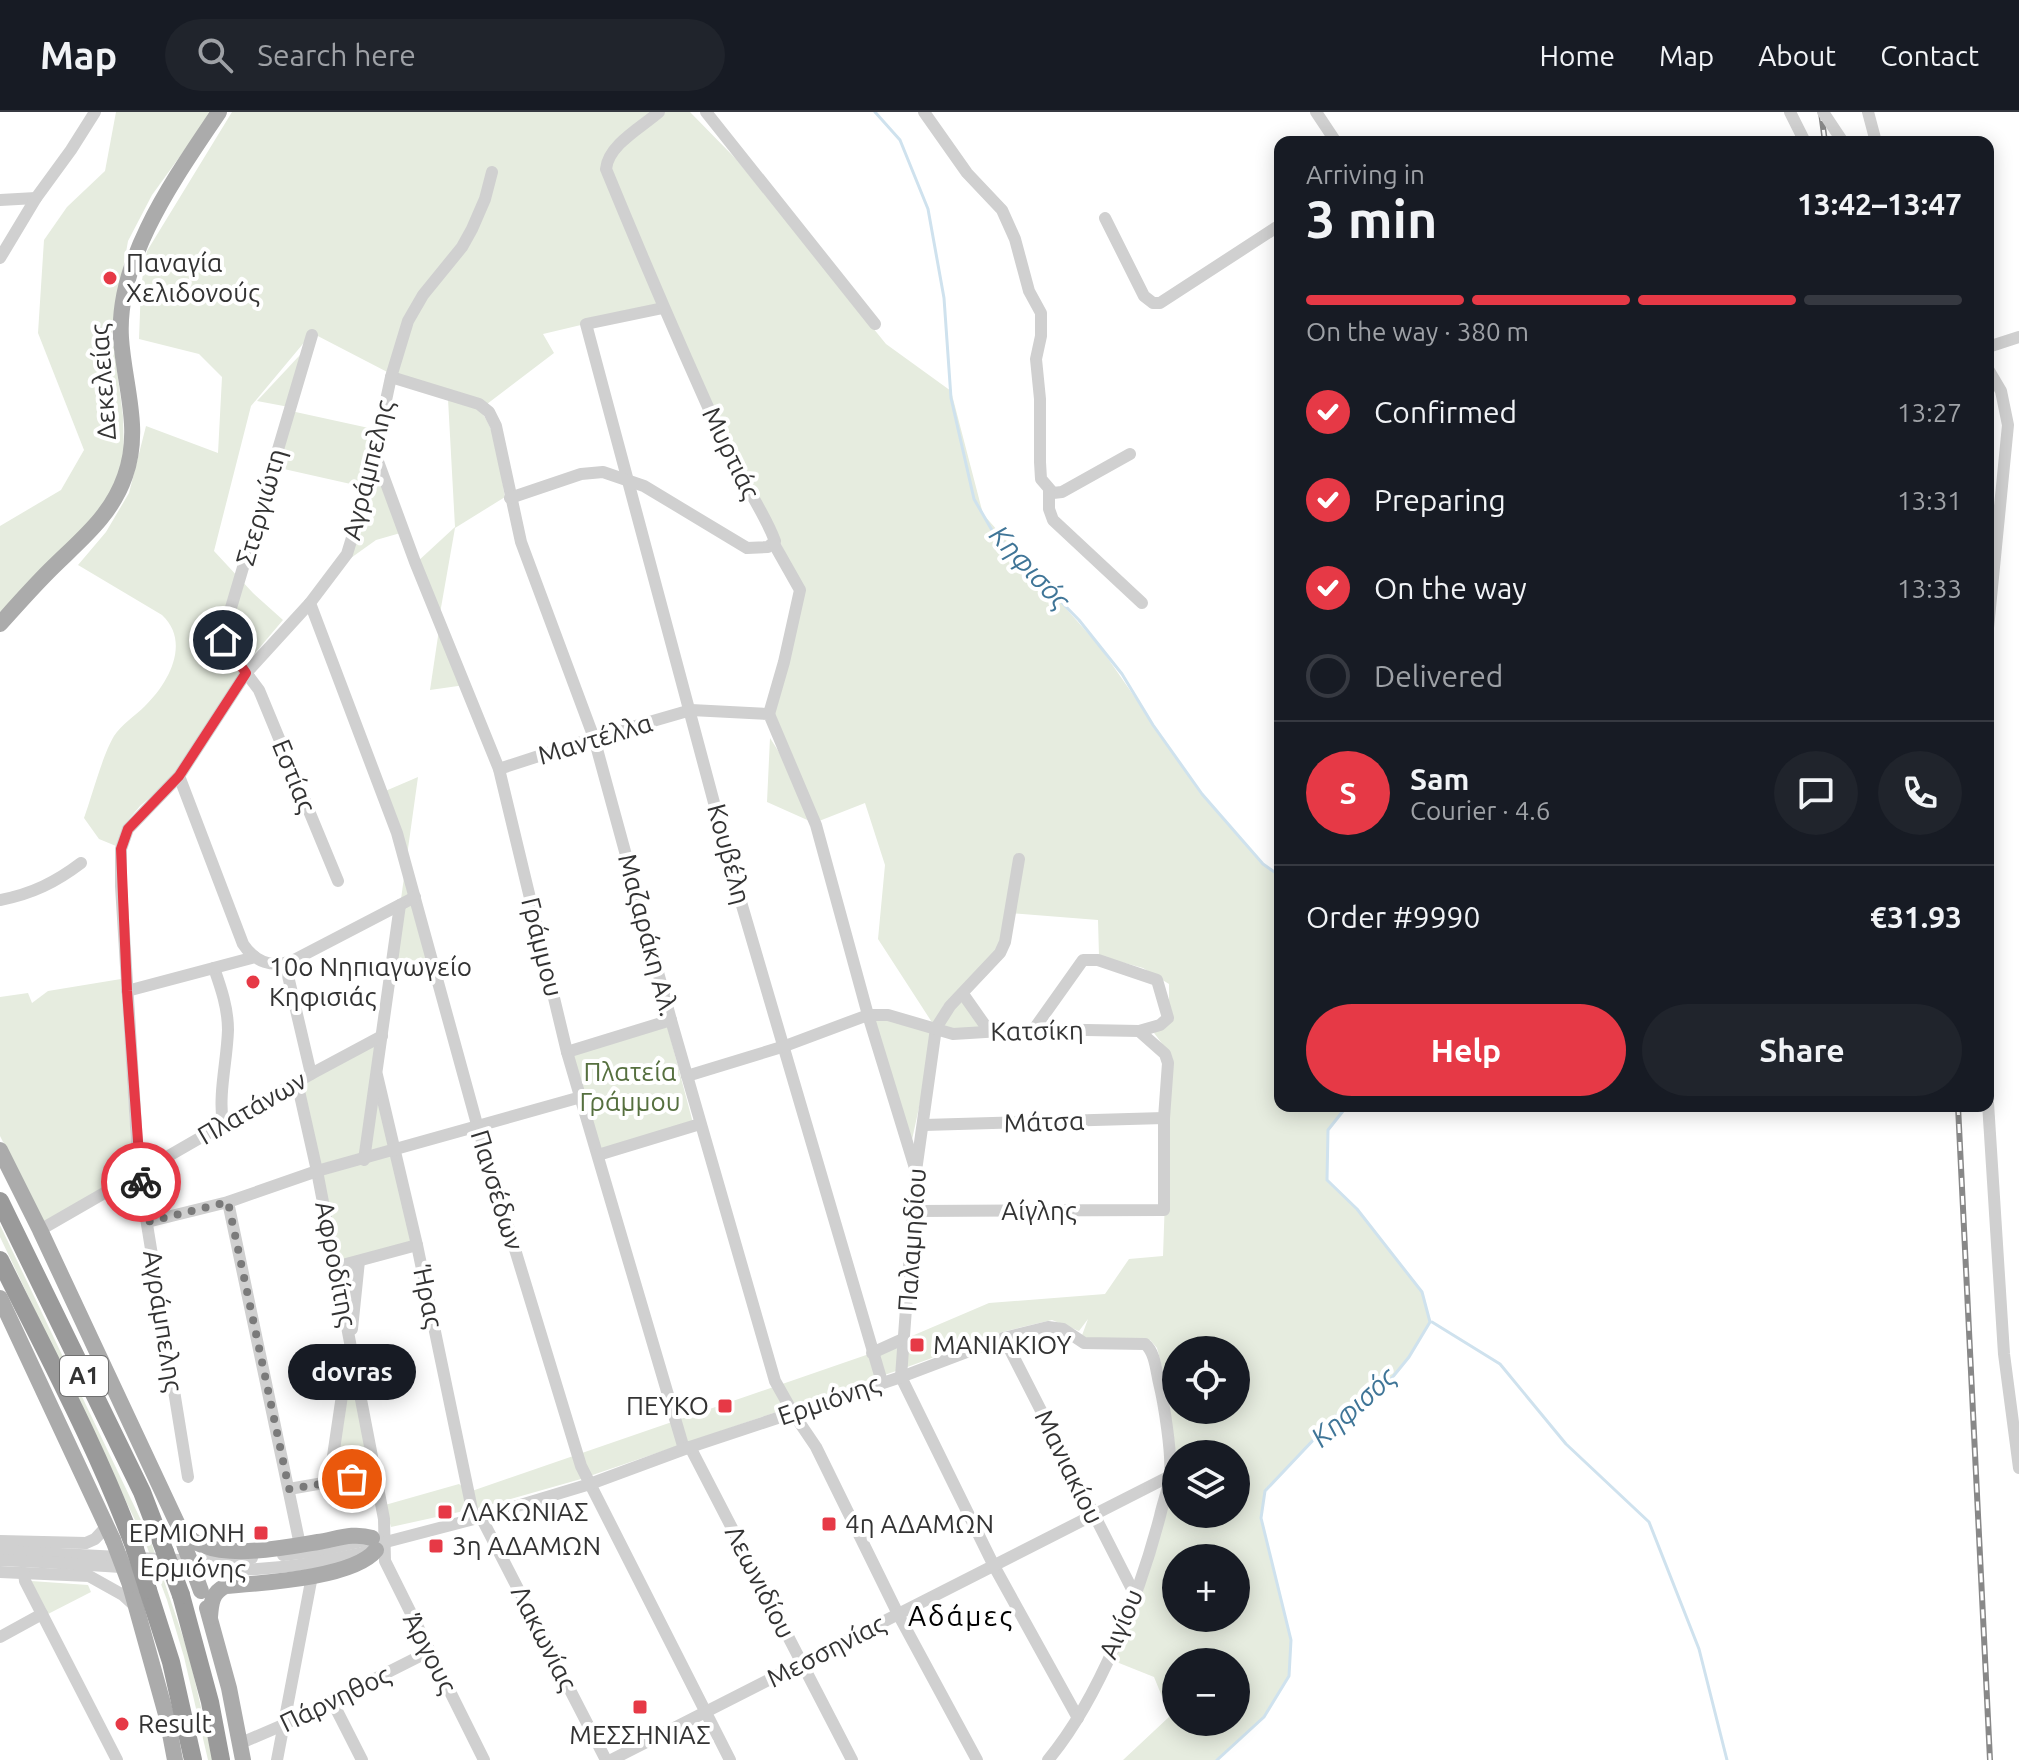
<!DOCTYPE html>
<html lang="en">
<head>
<meta charset="utf-8">
<style>
  body { margin:0; font-family:Ubuntu,sans-serif; background:#20242c; color:#f1f3f6; height:100vh; display:flex; flex-direction:column; font-size:30px; white-space:nowrap }
  * { box-sizing:border-box; margin:0 }
  p { font-size:26px; color:#9ea1a6 }
  .icon { flex:none; width:44px; height:44px; fill:none; stroke:currentColor; stroke-width:2; stroke-linecap:round; stroke-linejoin:round }
  .map { position:relative; flex:1; overflow:hidden }
  .panel { position:absolute; left:1274px; top:24px; width:720px; height:976px; display:flex; flex-direction:column; background:#171b24; border-radius:16px; box-shadow:0 4px 20px #0003 }
  .panel>* { flex:none }
  .controls { position:absolute; left:1162px; top:1224px; display:grid; gap:16px }
  .controls a { display:grid; place-items:center; width:88px; height:88px; border-radius:50%; background:#171b24; box-shadow:0 4px 20px #0003; font-size:40px }
  .pin { position:absolute; display:grid; place-items:center; width:68px; height:68px; color:#fff; margin:-34px; border:4px solid #fff; border-radius:50%; box-shadow:0 2px 8px #0007 }
  .courier { position:absolute; display:grid; place-items:center; width:80px; height:80px; margin:-40px; border:6px solid #e63946; border-radius:50%; background:#fff; color:#222; box-shadow:0 2px 10px #0007 }
  .bubble { position:absolute; height:56px; border-radius:28px; background:#171b24; box-shadow:0 4px 20px #0003; font-size:26px; font-weight:600; line-height:56px; text-align:center }
  .headline em { font-style:normal; font-weight:600 }
  .headline div { display:flex; flex-direction:column-reverse }
  .headline { display:flex; align-items:center; justify-content:space-between; height:136px; padding:0 32px }
  h1 { font-size:52px; font-weight:600; line-height:60px }
  .bar { display:grid; grid-template-columns:repeat(4,1fr); gap:12px 8px; align-content:center; height:96px; padding:0 32px }
  .bar i { height:10px; border-radius:6px; background:#363941 }
  .bar .current { background:#e63946 }
  .bar p { grid-column:span 4 }
  .line { display:flex; align-items:center; gap:20px; padding:0 32px; border-top:2px solid #363941 }
  .line div { flex:1 }
  .round { display:grid; place-items:center; flex:none; width:84px; height:84px; border-radius:42px; background:#20242c }
  ol { padding:0 32px; list-style:none }
  li { display:flex; align-items:center; gap:24px; height:88px }
  li p { margin-inline-start:auto }
  li .icon { padding:8px; border-radius:50%; background:#e63946; color:#fff; stroke-width:4 }
  li:last-child { color:#9ea1a6 }
  li i { width:44px; height:44px; border:4px solid #363941; border-radius:50% }
  .cta { display:flex; gap:16px; margin-top:auto; padding:16px 32px }
  .cta a { flex:1; height:92px; border-radius:48px; background:#e63946; color:#fff; font-size:32px; font-weight:600; line-height:92px; text-align:center }
  .cta a+a { background:#20242c; color:#f1f3f6 }
  header { display:flex; align-items:center; gap:48px; box-sizing:border-box; height:112px; padding:0 40px; background:#171b24; border-bottom:2px solid #363941 }
  header strong { font-size:38px }
  nav { display:flex; gap:44px; margin-inline-start:auto; font-size:28px }
  .search { width:560px; height:72px; background:#20242c; display:flex; align-items:center; gap:20px; box-sizing:border-box; padding:0 28px; border-radius:44px; color:#9ea1a6; font-size:30px }
  .map>svg:first-child { display:block }
  .green { fill:#e6ecdf; fill-rule:evenodd }
  .lines { fill:none; stroke-linecap:round; stroke-linejoin:round }
  .stream { stroke:#cfe2ee; stroke-width:3 }
  .minor { stroke:#d0d0d0; stroke-width:12 }
  .major { stroke:#ababab; stroke-width:16 }
  .highway { stroke:#9a9a9a; stroke-width:18 }
  .rail-casing { stroke:#888; stroke-width:6 }
  .rail { stroke:#fff; stroke-width:3; stroke-dasharray:9; stroke-linecap:butt }
  .minor-bridge { stroke:#d0d0d0; stroke-width:12 }
  .major-bridge { stroke:#ababab; stroke-width:16 }
  .highway-bridge { stroke:#9a9a9a; stroke-width:18 }
  .done { stroke:#7a7a7a; stroke-width:8; stroke-dasharray:0 14.4 }
  .route { stroke:#e63946; stroke-width:10 }
  .poi-dot { fill:#e63946; stroke:#fff; stroke-width:3 }
  .labels { text-anchor:middle; stroke-width:8; stroke-linejoin:round; paint-order:stroke }
  .shield { fill:#fff; stroke:#707070; stroke-width:2 }
  .shield-label { font-size:24px; font-weight:bold; fill:#333 }
  .poi-label { font-size:26px; fill:#333; stroke:#fff; text-anchor:start }
  .street-label { font-size:26px; fill:#333; stroke:#fff }
  .park-label { font-size:26px; fill:#56703f; stroke:#fff }
  .water-label { font-size:28px; font-style:italic; fill:#3f7597; stroke:#fff }
  .neighbourhood-label { font-size:28px; letter-spacing:2px; fill:#000; stroke:#fff }
</style>
</head>
<body>
<header>
<strong>Map</strong>
<div class="search"><svg class="icon" aria-label="search" viewBox="0 0 24 24"><circle cx="10" cy="10" r="6"/><path d="M15 15l6 6"/></svg>Search here</div>
<nav><a>Home</a><a>Map</a><a>About</a><a>Contact</a></nav>
</header>
<div class="map">
<svg width="2019" height="1648" viewBox="0 0 2019 1648">
  <rect width="100%" height="100%" fill="#fff"/>
  <g class="green">
    <polygon points="116,0 212,0 152,83 128,129 112,220 123,304 124,344 112,379 86,417 0,500 0,414 61,378 84,338 38,221 44,128 67,95 105,59"/>
    <path d="M232,0H690L736,47L886,232L951,279L983,402L1100,535L1202,682L1263,752L1280,764V994H1347L1328,1018V1068L1357,1097L1422,1180L1430,1210L1409,1245L1387,1272L1336,1304L1265,1379L1261,1406L1291,1528L1289,1564L1264,1605L1217,1648H1123L1170,1604L1154,1565L1109,1547L1175,1361L1162,1255L1157,1236L1150,1228L1081,1226L1088,1207L1079,1219L1052,1208L1006,1219L899,1258L581,1367L482,1395L391,1415L385,1393L459,1372L469,1380L872,1241L989,1191L1105,1182L1129,1147L1163,1144L1170,942L1154,921L1169,906V872L1143,856L1099,844L1098,808L1009,801L1004,830L943,894L937,914L964,886L987,918L936,917L910,1037L868,903L935,915L878,827L885,753L865,691L814,711L767,690L770,626L791,659L774,604L804,478L661,194L543,222L554,241L487,292L393,263L312,221L251,294L214,439L253,481L283,508L245,553L173,666L140,694L124,713L116,734L99,727L84,706C92,684 103,642 114,624C121,613 136,603 145,594C169,571 191,530 162,503L78,453L106,420L129,381L146,314L218,341L222,265L199,242L139,227L141,174L147,139ZM1176,1238H1236V1298H1176ZM1176,1342H1236V1402H1176ZM1176,1446H1236V1506H1176ZM1176,1550H1236V1610H1176Z"/>
    <polygon points="300,243 289,295 257,289"/>
    <path d="M448,287C455,289 465,290 472,293C497,305 500,359 505,385L455,416L439,507L416,451L455,415Z"/>
    <polygon points="291,299 378,318 374,340 404,420 376,428 341,453 364,375 275,355"/>
    <polygon points="440,511 465,573 430,578"/>
    <polygon points="418,665 406,751 432,848 390,866 406,751 383,680"/>
    <polygon points="121,867 133,1061 44,1111 0,1024 0,885 28,881 32,891 48,879"/>
    <polygon points="667,913 693,1011 598,1043 567,940"/>
    <polygon points="373,930 417,1133 359,1149 350,1228 297,970"/>
    <polygon points="0,1113 150,1427 189,1543 213,1648 208,1648 184,1545 167,1488 144,1427 0,1125"/>
    <polygon points="351,1235 375,1362 329,1371"/>
    <polygon points="31,1469 88,1473 91,1480 48,1502"/>
  </g>
  <g class="lines">
    <g class="stream">
      <polyline points="875,0 900,28 928,97 944,186 951,286 974,387 993,420 1079,508 1122,562 1153,613 1202,682 1263,752 1280,764"/>
      <polyline points="1432,1210 1500,1252 1566,1332 1649,1410 1699,1537 1727,1648"/>
      <polyline points="1217,1648 1264,1605 1289,1564 1291,1528 1261,1406 1265,1379 1336,1304 1387,1272 1409,1245 1430,1210 1422,1180 1357,1097 1327,1068 1328,1018 1347,994"/>
    </g>
    <g class="minor">
      <polyline points="706,0 875,212"/>
      <polyline points="924,0 967,61 1002,98 1015,127 1029,179 1041,201 1041,224 1036,247 1040,287 1040,350 1041,367 1053,381 1062,380 1130,342"/>
      <polyline points="1316,0 1336,30"/>
      <polyline points="1790,0 1805,30"/>
      <polyline points="1868,0 1876,30"/>
      <polyline points="0,88 36,86"/>
      <polyline points="1105,106 1144,184 1153,191 1160,191 1280,113"/>
      <polyline points="0,146 36,86 71,38 95,0"/>
      <polyline points="663,196 586,212 736,773 882,1270"/>
      <polyline points="312,223 225,516 225,533 259,578 338,769"/>
      <polyline points="1988,235 2019,225"/>
      <polyline points="1988,257 2001,279 2008,313 1988,516"/>
      <polyline points="391,265 479,292 489,300 496,314 521,430 594,626 671,908 775,1269 793,1301 816,1335 898,1502 977,1648"/>
      <polyline points="376,344 415,450 499,657 567,940 684,1337"/>
      <polyline points="1049,379 1049,397 1053,408 1142,491"/>
      <path d="M510,386L581,362L603,360L644,374L747,436L768,435L775,429C763,397 741,369 727,337C685,245 645,152 606,57C608,33 642,15 659,0"/>
      <polyline points="310,491 397,721 478,1016 581,1354 730,1648"/>
      <polyline points="769,602 784,550 800,478 774,432"/>
      <polyline points="499,657 594,626 691,598 769,602 816,713 868,903 915,1056"/>
      <path d="M179,664L243,832C255,850 272,856 292,849L415,785"/>
      <polyline points="1019,747 1005,830 1000,841 950,894 936,916 916,1059 901,1265 994,1454 1078,1606"/>
      <path d="M0,788C32,782 56,770 81,751"/>
      <polyline points="285,851 311,962"/>
      <path d="M214,856C221,876 228,896 228,918C227,950 218,981 223,1013"/>
      <polyline points="127,879 255,845"/>
      <polyline points="963,882 989,919"/>
      <polyline points="567,940 671,908"/>
      <polyline points="377,963 417,1133 474,1407"/>
      <polyline points="687,964 785,934 868,903 888,903 953,922 1034,917 1139,919"/>
      <polyline points="297,970 317,1059 384,1407 385,1449 484,1648"/>
      <polyline points="1988,991 2004,1242 2019,1356"/>
      <polyline points="924,1013 1164,1006"/>
      <polyline points="598,1043 700,1012"/>
      <polyline points="364,1048 400,793"/>
      <polyline points="228,1090 300,1433"/>
      <polyline points="915,1099 1164,1098 1164,1006 1168,951 1165,942 1139,919 1160,913 1168,906 1157,868 1098,848 1083,848 1034,917"/>
      <polyline points="147,1110 228,1090 317,1059 581,985"/>
      <polyline points="40,1118 311,962 382,924"/>
      <polyline points="335,1155 417,1133"/>
      <polyline points="352,1217 359,1149"/>
      <polyline points="1004,1226 1135,1483"/>
      <polyline points="872,1241 903,1227"/>
      <polyline points="690,1335 852,1648"/>
      <polyline points="188,1365 139,1063 121,774 121,737 128,717 179,664 246,561 310,491 347,442 367,377 391,265 408,209 423,183 462,135 472,117 485,87 492,60"/>
      <polyline points="329,1371 348,1243"/>
      <polyline points="289,1377 375,1362"/>
      <polyline points="481,1405 606,1648"/>
      <polyline points="0,1429 86,1431 95,1427 107,1414"/>
      <polyline points="0,1439 199,1449 252,1446"/>
      <polyline points="283,1443 318,1439 363,1429"/>
      <path d="M0,1448C114,1452 230,1471 343,1445C356,1442 372,1441 382,1431L474,1407L590,1372L690,1335L901,1265L1004,1226L1048,1215L1063,1217L1084,1231L1145,1232C1155,1240 1156,1258 1159,1271C1164,1291 1172,1342 1170,1362C1169,1376 1163,1390 1160,1404C1140,1481 1099,1587 1048,1648"/>
      <polyline points="0,1460 89,1464 123,1483 135,1494"/>
      <polyline points="24,1461 25,1469 117,1648"/>
      <polyline points="0,1525 42,1502"/>
      <polyline points="332,1589 362,1648"/>
      <polyline points="241,1631 283,1613 428,1540"/>
      <polyline points="277,1648 312,1464"/>
      <polyline points="611,1648 1170,1364"/>
    </g>
    <g class="major">
      <path d="M0,512C16,494 32,476 50,458C79,429 111,405 125,364C142,317 124,273 121,226C116,146 177,63 219,0"/>
      <polyline points="0,1038 40,1118 177,1411 185,1435"/>
      <polyline points="0,1186 113,1428"/>
      <path d="M183,1419C206,1452 283,1436 318,1430C337,1427 353,1420 372,1426"/>
      <polyline points="130,1473 167,1606 175,1648"/>
      <polyline points="207,1496 229,1576 243,1648"/>
      <path d="M210,1505C211,1491 212,1480 226,1474C262,1471 354,1466 376,1438"/>
    </g>
    <g class="highway">
      <polyline points="0,1089 142,1380 165,1440"/>
      <path d="M0,1148C47,1243 98,1337 135,1437"/>
      <polyline points="148,1478 171,1550 193,1648"/>
      <polyline points="181,1483 210,1590 221,1648"/>
    </g>
    <defs>
      <g id="rail">
        <polyline points="1821,0 1825,30"/>
        <polyline points="1958,994 1990,1648"/>
      </g>
    </defs>
    <use href="#rail" class="rail-casing"/>
    <use href="#rail" class="rail"/>
    <polyline class="minor-bridge" points="1823,0 1843,30"/>
    <g class="major-bridge">
      <polyline points="113,1428 130,1473"/>
      <polyline points="185,1435 201,1479"/>
    </g>
    <g class="highway-bridge">
      <polyline points="135,1437 148,1478"/>
      <polyline points="165,1440 181,1483"/>
    </g>
  </g>
  <g class="lines">
    <polyline class="done" points="141,1070 147,1110 228,1090 289,1377 352,1367"/>
    <polyline class="route" points="141,1070 127,879 121,737 128,717 179,664 246,561 223,528"/>
  </g>
  <g class="poi-dot">
    <circle cx="110" cy="166" r="8"/>
    <circle cx="253" cy="870" r="8"/>
    <rect x="909" y="1225" width="16" height="16" rx="4"/>
    <rect x="717" y="1286" width="16" height="16" rx="4"/>
    <rect x="437" y="1392" width="16" height="16" rx="4"/>
    <rect x="821" y="1404" width="16" height="16" rx="4"/>
    <rect x="253" y="1413" width="16" height="16" rx="4"/>
    <rect x="428" y="1426" width="16" height="16" rx="4"/>
    <rect x="632" y="1587" width="16" height="16" rx="4"/>
    <circle cx="122" cy="1612" r="8"/>
  </g>
  <g class="labels">
    <rect class="shield" x="60" y="1244" width="48" height="40" rx="6"/>
    <g class="shield-label">
      <text x="84" y="1272">Α1</text>
    </g>
    <g class="poi-label">
      <text x="126" y="160">Παναγία<tspan x="126" dy="30">Χελιδονούς</tspan></text>
      <text x="269" y="864">10ο Νηπιαγωγείο<tspan x="269" dy="30">Κηφισιάς</tspan></text>
      <text x="933" y="1242">ΜΑΝΙΑΚΙΟΥ</text>
      <text x="709" y="1303" text-anchor="end">ΠΕΥΚΟ</text>
      <text x="461" y="1409">ΛΑΚΩΝΙΑΣ</text>
      <text x="845" y="1421">4η ΑΔΑΜΩΝ</text>
      <text x="245" y="1430" text-anchor="end">ΕΡΜΙΟΝΗ</text>
      <text x="452" y="1443">3η ΑΔΑΜΩΝ</text>
      <text x="138" y="1621">Result</text>
      <text x="640" y="1632" text-anchor="middle">ΜΕΣΣΗΝΙΑΣ</text>
    </g>
    <g class="street-label">
      <text transform="translate(103 270) rotate(-94)" y="9">Δεκελείας</text>
      <text transform="translate(731 341) rotate(64)" y="9">Μυρτιάς</text>
      <text transform="translate(368 358) rotate(-76)" y="9">Αγράμπελης</text>
      <text transform="translate(261 395) rotate(-74)" y="9">Στεργιώτη</text>
      <text transform="translate(595 627) rotate(-17)" y="9">Μαντέλλα</text>
      <text transform="translate(294 664) rotate(68)" y="9">Εστίας</text>
      <text transform="translate(729 742) rotate(75)" y="9">Κουβέλη</text>
      <text transform="translate(648 823) rotate(75)" y="9">Μαζαράκη Αλ.</text>
      <text transform="translate(542 835) rotate(76)" y="9">Γράμμου</text>
      <text transform="translate(1037 919) rotate(-1)" y="9">Κατσίκη</text>
      <text transform="translate(252 996) rotate(-30)" y="9">Πλατάνων</text>
      <text transform="translate(1044 1010) rotate(-2)" y="9">Μάτσα</text>
      <text transform="translate(497 1078) rotate(73)" y="9">Πανσέδων</text>
      <text x="1039" y="1108">Αίγλης</text>
      <text transform="translate(912 1128) rotate(-86)" y="9">Παλαμηδίου</text>
      <text transform="translate(336 1152) rotate(79)" y="9">Αφροδίτης</text>
      <text transform="translate(428 1185) rotate(78)" y="9">Ήρας</text>
      <text transform="translate(163 1209) rotate(81)" y="9">Αγράμπελης</text>
      <text transform="translate(829 1288) rotate(-19)" y="9">Ερμιόνης</text>
      <text transform="translate(1069 1355) rotate(64)" y="9">Μανιακίου</text>
      <text transform="translate(193 1456) rotate(1)" y="9">Ερμιόνης</text>
      <text transform="translate(760 1470) rotate(63)" y="9">Λεωνιδίου</text>
      <text transform="translate(1121 1512) rotate(-67)" y="9">Αιγίου</text>
      <text transform="translate(544 1526) rotate(63)" y="9">Λακωνίας</text>
      <text transform="translate(826 1539) rotate(-27)" y="9">Μεσσηνίας</text>
      <text transform="translate(430 1541) rotate(63)" y="9">Άργους</text>
      <text transform="translate(335 1587) rotate(-26)" y="9">Πάρνηθος</text>
    </g>
    <g class="park-label">
      <text x="630" y="969">Πλατεία<tspan x="630" dy="30">Γράμμου</tspan></text>
    </g>
    <g class="water-label">
      <text transform="translate(1030 455) rotate(47)" y="10">Κηφισός</text>
      <text transform="translate(1353 1295) rotate(-42)" y="10">Κηφισός</text>
    </g>
    <g class="neighbourhood-label">
      <text x="961" y="1514">Αδάμες</text>
    </g>
  </g>
</svg>
<div class="controls">
<a><svg class="icon" aria-label="locate" viewBox="0 0 24 24"><circle cx="12" cy="12" r="6"/><path d="M12 2v4M12 18v4M2 12h4M18 12h4"/></svg></a>
<a><svg class="icon" aria-label="layers" viewBox="0 0 24 24"><path d="M12 4l9 5-9 5-9-5zM3 14l9 5 9-5"/></svg></a>
<a>+</a>
<a>−</a>
</div>
<div class="pin" style="left:352px;top:1367px;background:#ea580c"><svg class="icon" aria-label="bag" viewBox="0 0 24 24"><path d="M5 8h14l-1 12H6zM9 8a3 3 0 0 1 6 0"/></svg></div>
<div class="pin" style="left:223px;top:528px;background:#1f2937"><svg class="icon" aria-label="home" viewBox="0 0 24 24"><path d="M3 11l9-7 9 7M6 9v11h12V9"/></svg></div>
<div class="courier" style="left:141px;top:1070px"><svg class="icon" aria-label="bike" viewBox="0 0 24 24"><circle cx="6" cy="16" r="4"/><circle cx="18" cy="16" r="4"/><path d="M6 16l4-8h5l3 8M10 8l3 8H6M13 5h3"/></svg></div>
<div class="bubble" style="left:288px;top:1232px;width:128px">dovras</div>
<section class="panel">
<div class="headline"><div><h1>3 min</h1><p>Arriving in</p></div><em>13:42–13:47</em></div>
<div class="bar"><i class="current"></i><i class="current"></i><i class="current"></i><i></i><p>On the way · 380 m</p></div>
<ol>
<li><svg class="icon" aria-label="check" viewBox="0 0 24 24"><path d="M5 12l5 5 9-10"/></svg>Confirmed<p>13:27</p></li>
<li><svg class="icon" aria-label="check" viewBox="0 0 24 24"><path d="M5 12l5 5 9-10"/></svg>Preparing<p>13:31</p></li>
<li><svg class="icon" aria-label="check" viewBox="0 0 24 24"><path d="M5 12l5 5 9-10"/></svg>On the way<p>13:33</p></li>
<li><i></i>Delivered</li>
</ol>
<div class="line" style="height:144px"><b class="round" style="background:#e63946;color:#fff">S</b><div><b>Sam</b><p>Courier · 4.6</p></div><a class="round"><svg class="icon" aria-label="chat" viewBox="0 0 24 24"><path d="M4 5h16v11H9l-5 4z"/></svg></a><a class="round"><svg class="icon" aria-label="phone" viewBox="0 0 24 24"><path d="M5 4h4l2 5-3 2q2 4 5 5l2-3 5 2v4C11 20 4 13 5 4z"/></svg></a></div>
<div class="line" style="height:104px"><div>Order #9990</div><b>€31.93</b></div>
<div class="cta"><a>Help</a><a>Share</a></div>
</section>
</div>
</body>
</html>
